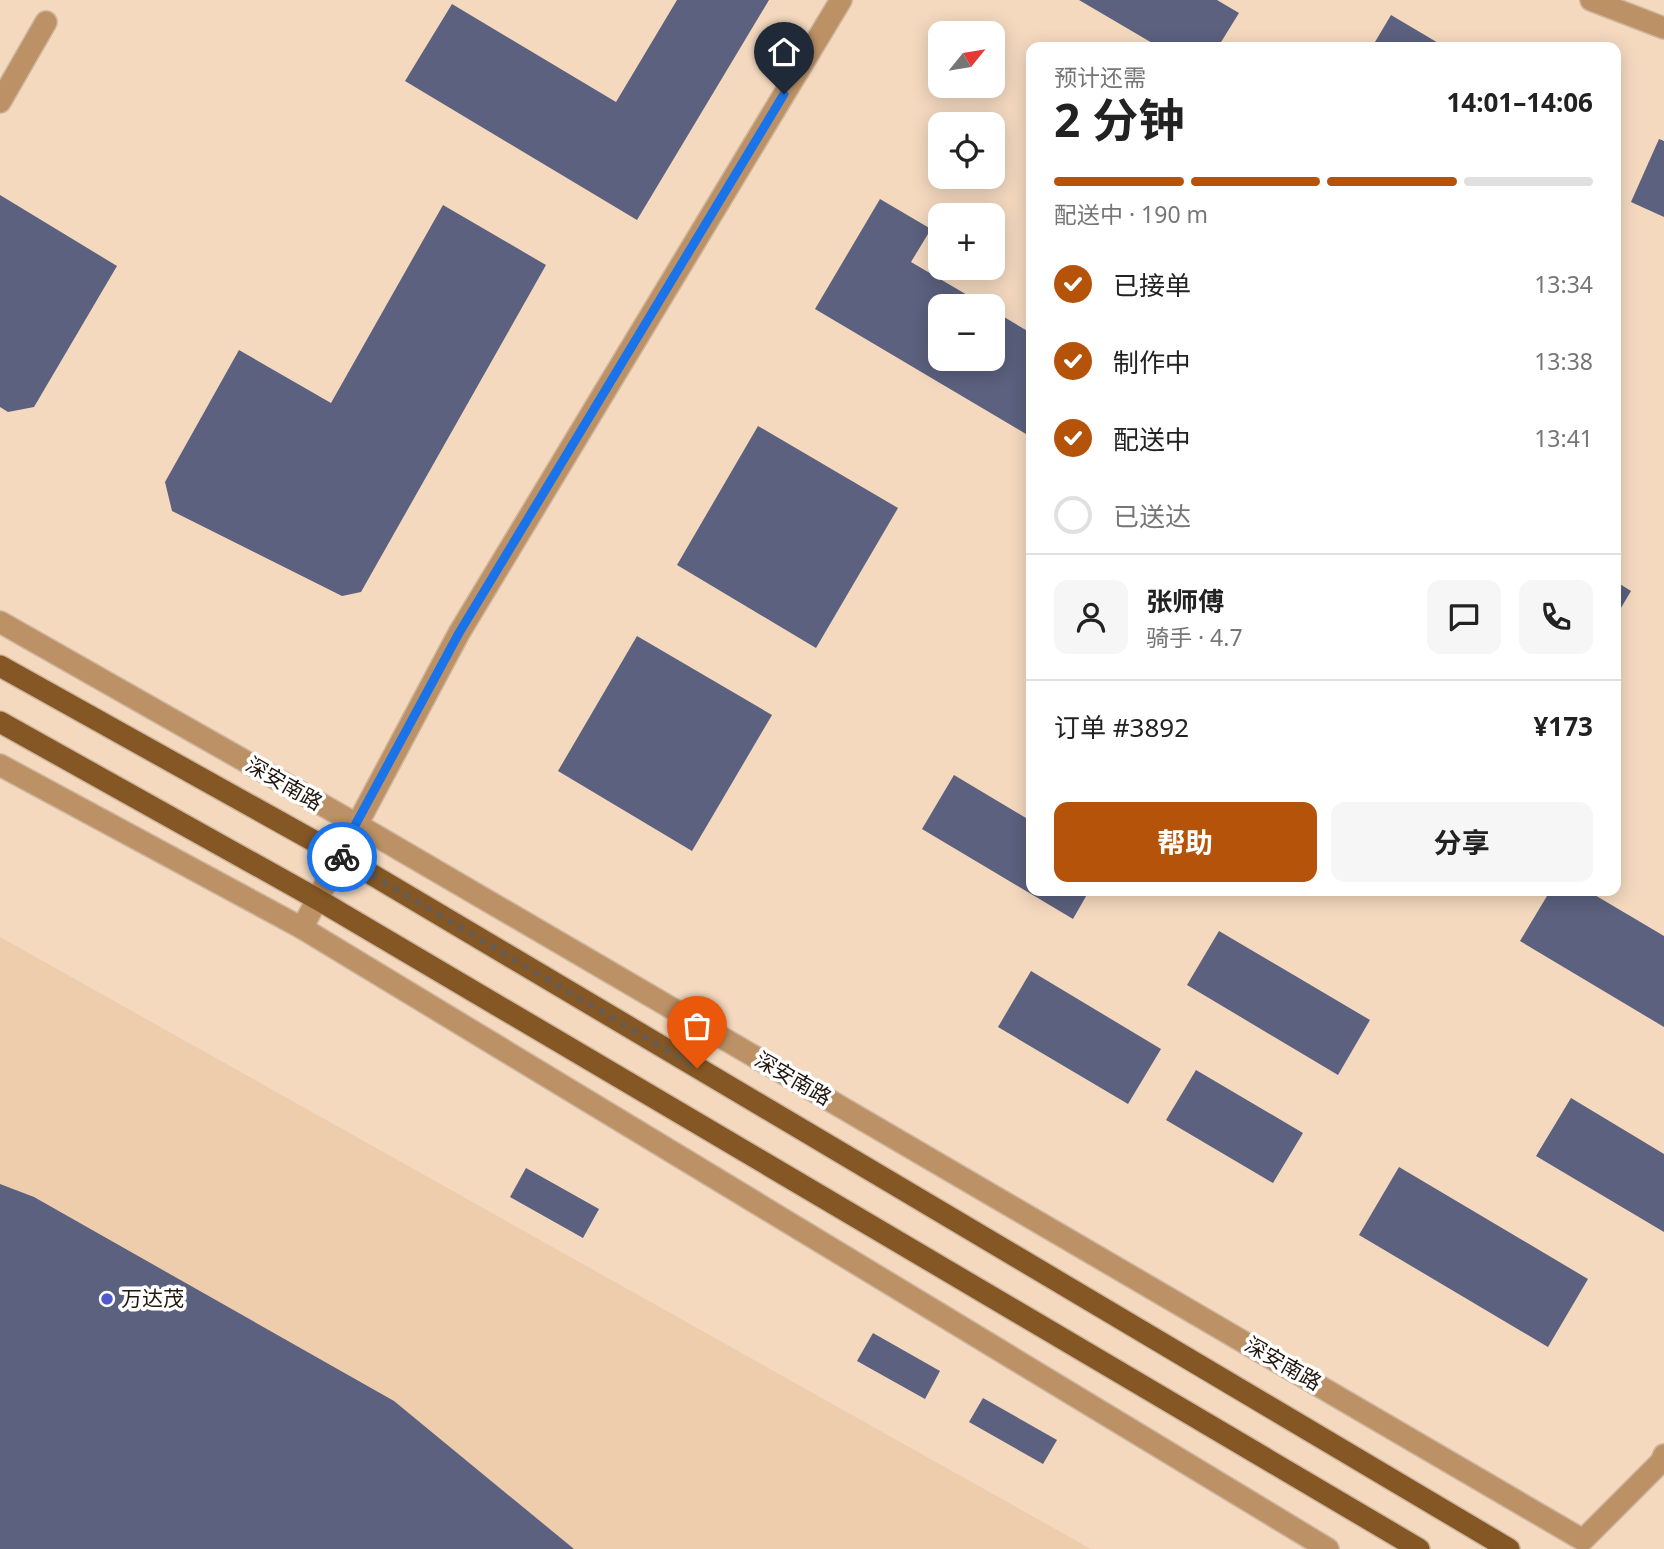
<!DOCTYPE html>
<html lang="zh">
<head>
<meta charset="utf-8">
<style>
  body { margin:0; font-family:"Noto Sans","Noto Sans SC",sans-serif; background:#f6f6f6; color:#222; height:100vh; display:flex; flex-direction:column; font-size:26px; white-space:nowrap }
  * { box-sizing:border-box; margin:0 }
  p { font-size:23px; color:#767676 }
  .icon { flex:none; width:38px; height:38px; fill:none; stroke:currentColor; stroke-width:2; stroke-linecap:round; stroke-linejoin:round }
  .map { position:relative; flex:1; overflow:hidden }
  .sheet { position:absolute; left:1026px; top:42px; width:595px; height:854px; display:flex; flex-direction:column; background:#fff; border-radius:14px; box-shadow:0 4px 18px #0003 }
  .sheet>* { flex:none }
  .needle { width:46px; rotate:60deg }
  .controls { position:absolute; left:928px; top:21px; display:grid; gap:14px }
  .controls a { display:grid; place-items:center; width:77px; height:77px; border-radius:14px; background:#fff; box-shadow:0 4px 18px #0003; font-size:35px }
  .pin { position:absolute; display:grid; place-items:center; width:60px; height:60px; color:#fff; margin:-72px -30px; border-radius:50% 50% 50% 0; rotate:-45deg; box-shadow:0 0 7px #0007 }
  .pin .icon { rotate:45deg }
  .courier { position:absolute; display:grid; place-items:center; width:70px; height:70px; margin:-35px; border:5px solid #1a73e8; border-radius:50%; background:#fff; color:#222; box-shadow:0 2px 9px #0007 }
  .summary em { font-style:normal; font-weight:700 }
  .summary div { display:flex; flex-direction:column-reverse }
  .summary { display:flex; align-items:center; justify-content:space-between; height:119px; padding:0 28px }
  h1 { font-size:46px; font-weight:700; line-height:52px }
  .bar { display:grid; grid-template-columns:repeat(4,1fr); gap:10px 7px; align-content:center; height:84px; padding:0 28px }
  .bar i { height:9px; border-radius:5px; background:#e0e0e0 }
  .bar .selected { background:#b45309 }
  .bar p { grid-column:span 4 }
  .line { display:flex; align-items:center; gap:18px; padding:0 28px; border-top:2px solid #e0e0e0 }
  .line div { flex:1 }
  .round { display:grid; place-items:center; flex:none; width:74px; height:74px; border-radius:14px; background:#f6f6f6 }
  ol { padding:0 28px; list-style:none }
  li { display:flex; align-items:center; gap:21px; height:77px }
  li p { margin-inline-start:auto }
  li .icon { padding:7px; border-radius:50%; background:#b45309; color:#fff; stroke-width:4 }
  li:last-child { color:#767676 }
  li i { width:38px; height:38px; border:4px solid #e0e0e0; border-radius:50% }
  .primary-button { display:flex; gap:14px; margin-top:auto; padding:14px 28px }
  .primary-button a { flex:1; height:80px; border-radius:14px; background:#b45309; color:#fff; font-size:28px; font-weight:700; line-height:80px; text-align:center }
  .primary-button a+a { background:#f6f6f6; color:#222 }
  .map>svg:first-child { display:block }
  .built { fill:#eecdad }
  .building { fill:#5b617e }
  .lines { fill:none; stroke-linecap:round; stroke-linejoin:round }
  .minor-casing { stroke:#ceb69f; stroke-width:24 }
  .major-casing { stroke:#ceb69f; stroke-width:24 }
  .minor { stroke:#bc9165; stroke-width:21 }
  .major { stroke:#855724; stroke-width:21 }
  .done { stroke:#6b5b4c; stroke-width:7; stroke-dasharray:0 12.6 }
  .route { stroke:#1a73e8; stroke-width:9 }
  .poi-dot { fill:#5058ce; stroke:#fff; stroke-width:2.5 }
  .labels { text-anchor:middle; stroke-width:7; stroke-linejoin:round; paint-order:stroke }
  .street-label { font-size:21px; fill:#21170e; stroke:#fff }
  .poi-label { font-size:21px; fill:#21170e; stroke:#fff; text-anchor:start }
</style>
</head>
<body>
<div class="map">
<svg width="1664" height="1549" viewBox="0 0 1664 1549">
  <rect width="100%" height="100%" fill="#f4d9bf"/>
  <polygon class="built" points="0,937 1091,1549 0,1549"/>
  <g class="building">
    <polygon points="677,0 769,0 637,220 405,81 452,4 616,102"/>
    <polygon points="1079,0 1217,0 1239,13 1218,47 1159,47"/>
    <polygon points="1391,15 1445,47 1372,47"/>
    <polygon points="1659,139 1664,141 1664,217 1631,202"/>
    <polygon points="0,195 117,266 34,407 8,412 0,407"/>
    <polygon points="880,199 931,229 911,262 986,306 940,306 940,359 992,359 992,310 1031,333 1031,437 815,309"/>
    <polygon points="443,205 546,265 361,592 342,596 172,511 165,482 239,350 331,403"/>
    <polygon points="758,426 898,508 816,648 677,565"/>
    <polygon points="1615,581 1631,591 1615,618"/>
    <polygon points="637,636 772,715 692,851 558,771"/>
    <polygon points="954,775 1031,821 1031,891 1089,891 1073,919 922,829"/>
    <polygon points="1550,891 1588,891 1664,936 1664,1027 1520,941"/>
    <polygon points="1219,931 1370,1020 1338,1075 1187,985"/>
    <polygon points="1031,971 1161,1049 1128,1104 998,1027"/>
    <polygon points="1196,1070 1303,1133 1273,1183 1166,1120"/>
    <polygon points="1571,1098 1664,1154 1664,1232 1536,1156"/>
    <polygon points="1399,1167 1588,1279 1548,1347 1359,1235"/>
    <polygon points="526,1168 599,1209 583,1238 510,1197"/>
    <polygon points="0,1184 34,1197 394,1401 574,1549 0,1549"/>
    <polygon points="873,1333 940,1371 925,1399 857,1361"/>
    <polygon points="983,1398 1057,1440 1043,1464 969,1422"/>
  </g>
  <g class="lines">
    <defs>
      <g id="minor">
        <polyline points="1591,0 1664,28"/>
        <polyline points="0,102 46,22"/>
        <polyline points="0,622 356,824 1583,1540 1661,1462 1664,1455"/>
        <polyline points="0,765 302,928 1328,1549"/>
        <polyline points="302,928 459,633 841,0"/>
      </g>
      <g id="major">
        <polyline points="0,666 339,855 1509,1549"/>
        <polyline points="0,722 317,899 1419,1549"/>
      </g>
    </defs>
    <use href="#minor" class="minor-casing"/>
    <use href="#major" class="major-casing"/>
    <use href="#minor" class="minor"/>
    <use href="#major" class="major"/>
  </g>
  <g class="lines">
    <polyline class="done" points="342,857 697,1068"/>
    <polyline class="route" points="342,857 339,855 459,633 784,94"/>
  </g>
  <circle class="poi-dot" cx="107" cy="1299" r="7"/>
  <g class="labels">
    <g class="street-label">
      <text transform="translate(284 784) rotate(30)" y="7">深安南路</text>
      <text transform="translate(793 1079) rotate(30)" y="7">深安南路</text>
      <text transform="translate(1283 1364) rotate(30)" y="7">深安南路</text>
    </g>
    <g class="poi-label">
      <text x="121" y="1306">万达茂</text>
    </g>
  </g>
</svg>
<div class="controls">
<a><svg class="needle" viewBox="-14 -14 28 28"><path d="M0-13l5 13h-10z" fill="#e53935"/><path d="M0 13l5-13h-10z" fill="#767676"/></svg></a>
<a><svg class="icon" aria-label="locate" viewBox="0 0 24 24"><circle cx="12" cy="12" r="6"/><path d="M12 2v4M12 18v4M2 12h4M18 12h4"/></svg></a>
<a>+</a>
<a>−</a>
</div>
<div class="pin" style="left:697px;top:1068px;background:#ea580c"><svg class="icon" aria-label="bag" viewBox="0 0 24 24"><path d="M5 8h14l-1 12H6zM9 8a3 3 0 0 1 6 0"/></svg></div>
<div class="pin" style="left:784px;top:94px;background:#1f2937"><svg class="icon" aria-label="home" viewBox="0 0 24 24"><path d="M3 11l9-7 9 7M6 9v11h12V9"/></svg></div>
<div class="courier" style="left:342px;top:857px"><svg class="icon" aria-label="bike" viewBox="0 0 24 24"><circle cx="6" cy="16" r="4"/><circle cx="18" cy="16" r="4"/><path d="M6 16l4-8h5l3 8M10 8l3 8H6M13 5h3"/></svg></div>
<section class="sheet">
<div class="summary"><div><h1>2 分钟</h1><p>预计还需</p></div><em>14:01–14:06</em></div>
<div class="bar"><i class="selected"></i><i class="selected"></i><i class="selected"></i><i></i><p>配送中 · 190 m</p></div>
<ol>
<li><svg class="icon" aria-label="check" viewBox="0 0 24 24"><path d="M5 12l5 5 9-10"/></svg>已接单<p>13:34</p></li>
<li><svg class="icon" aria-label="check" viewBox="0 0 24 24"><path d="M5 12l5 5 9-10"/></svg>制作中<p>13:38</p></li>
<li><svg class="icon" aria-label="check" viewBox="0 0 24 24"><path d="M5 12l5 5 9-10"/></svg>配送中<p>13:41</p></li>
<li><i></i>已送达</li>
</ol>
<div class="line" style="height:126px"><a class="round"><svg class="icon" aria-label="person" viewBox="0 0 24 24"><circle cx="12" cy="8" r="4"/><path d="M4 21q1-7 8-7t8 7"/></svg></a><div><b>张师傅</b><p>骑手 · 4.7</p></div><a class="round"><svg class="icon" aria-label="chat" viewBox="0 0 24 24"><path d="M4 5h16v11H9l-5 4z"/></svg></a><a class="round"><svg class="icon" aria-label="phone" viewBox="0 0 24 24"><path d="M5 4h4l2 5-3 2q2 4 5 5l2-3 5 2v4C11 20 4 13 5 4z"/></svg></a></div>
<div class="line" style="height:91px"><div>订单 #3892</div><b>¥173</b></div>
<div class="primary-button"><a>帮助</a><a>分享</a></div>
</section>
</div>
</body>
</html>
